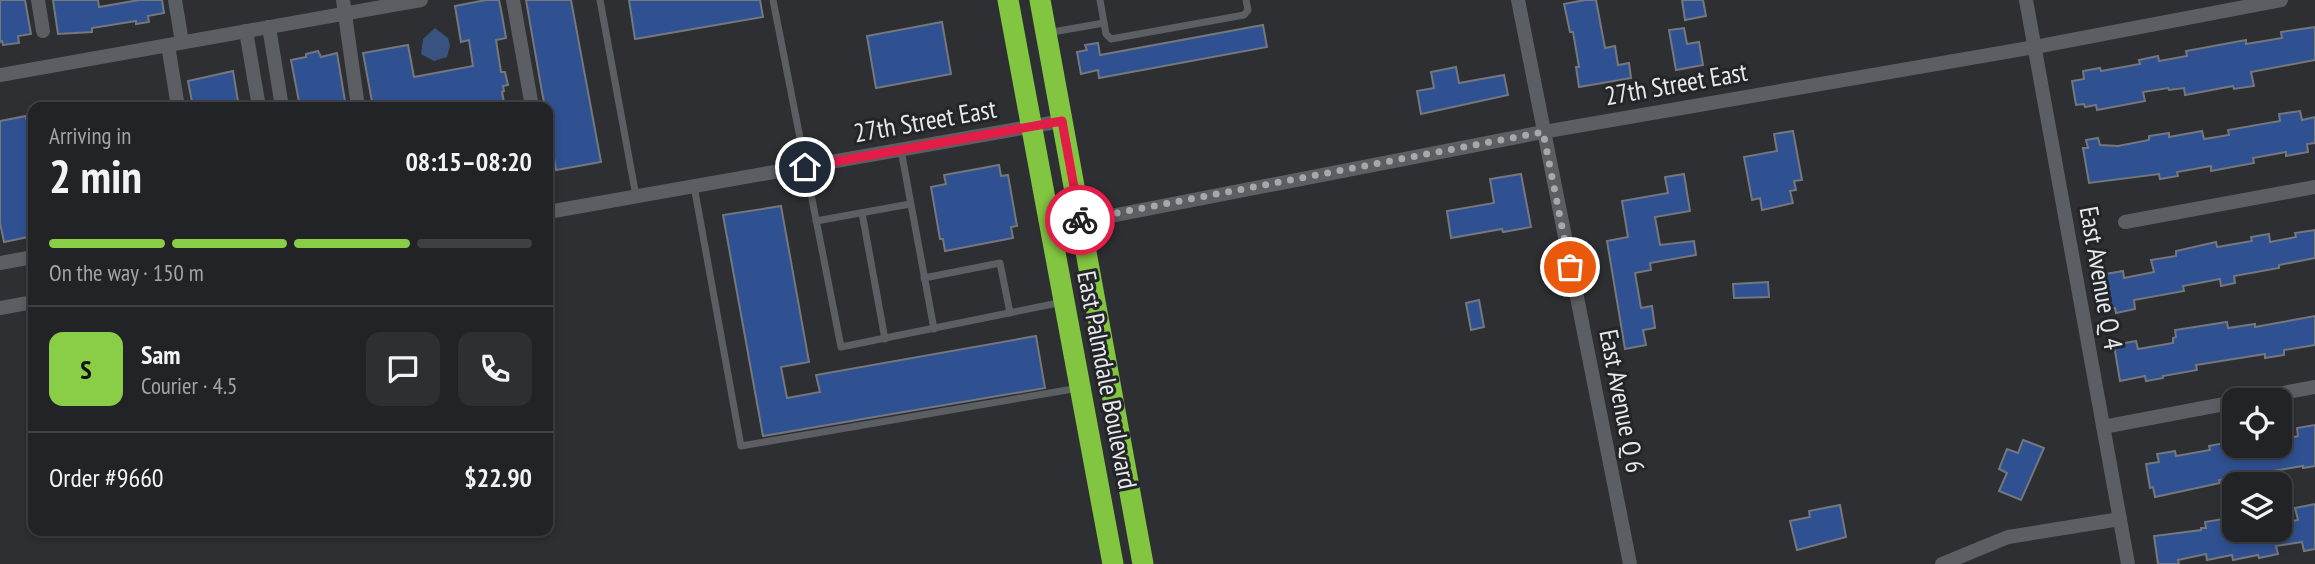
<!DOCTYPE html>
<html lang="en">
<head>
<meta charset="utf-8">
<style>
  body { margin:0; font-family:"PT Sans Narrow",sans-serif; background:#2e2f32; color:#f1f3f6; height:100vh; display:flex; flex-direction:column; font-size:26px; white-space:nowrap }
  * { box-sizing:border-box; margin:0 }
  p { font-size:23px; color:#a2a4a7 }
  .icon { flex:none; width:38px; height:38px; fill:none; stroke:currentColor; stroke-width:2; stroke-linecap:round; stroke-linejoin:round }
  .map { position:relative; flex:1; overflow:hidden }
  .sheet { position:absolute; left:28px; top:102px; width:525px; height:434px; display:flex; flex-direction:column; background:#222326; border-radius:14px; box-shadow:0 4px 10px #0003,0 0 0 2px #3f4043 }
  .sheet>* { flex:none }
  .fabs { position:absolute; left:2222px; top:388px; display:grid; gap:14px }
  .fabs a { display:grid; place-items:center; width:70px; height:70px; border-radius:14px; background:#222326; box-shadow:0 4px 10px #0003,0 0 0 2px #3f4043; font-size:35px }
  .pin { position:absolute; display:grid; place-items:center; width:60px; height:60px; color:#fff; margin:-30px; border:4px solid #fff; border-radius:50%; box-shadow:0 2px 7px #0007 }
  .courier { position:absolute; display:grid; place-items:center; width:70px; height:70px; margin:-35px; border:5px solid #e11d48; border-radius:50%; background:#fff; color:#222; box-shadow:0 2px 9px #0007 }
  .head em { font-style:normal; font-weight:600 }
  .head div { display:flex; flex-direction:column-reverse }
  .head { display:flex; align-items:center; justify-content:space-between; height:119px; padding:0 21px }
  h1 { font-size:46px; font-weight:600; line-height:52px }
  .bar { display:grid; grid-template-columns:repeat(4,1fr); gap:10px 7px; align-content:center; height:84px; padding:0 21px }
  .bar i { height:9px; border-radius:5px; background:#3f4043 }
  .bar .current { background:#8ace47 }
  .bar p { grid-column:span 4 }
  .line { display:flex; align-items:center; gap:18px; padding:0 21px; border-top:2px solid #3f4043 }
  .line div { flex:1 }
  .round { display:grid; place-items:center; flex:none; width:74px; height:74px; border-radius:14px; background:#2e2f32 }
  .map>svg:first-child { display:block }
  .green { fill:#395280 }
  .building { fill:#2f5091; stroke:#74777b; stroke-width:2 }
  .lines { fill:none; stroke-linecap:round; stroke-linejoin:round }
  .lane { stroke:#5b5e62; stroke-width:7 }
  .street { stroke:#5b5e62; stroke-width:14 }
  .highway { stroke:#82c541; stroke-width:21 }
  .done { stroke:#a7a8ab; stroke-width:7; stroke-dasharray:0 12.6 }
  .route { stroke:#e11d48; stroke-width:9 }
  .labels { text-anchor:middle; stroke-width:6; stroke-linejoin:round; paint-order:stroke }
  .street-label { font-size:26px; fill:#e8e9ec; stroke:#232528 }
</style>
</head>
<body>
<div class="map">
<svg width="2315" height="564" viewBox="0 0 2315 564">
  <rect width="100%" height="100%" fill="#2d2f32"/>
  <polygon class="green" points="435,28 448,38 450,46 447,57 434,61 421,54 423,39"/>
  <g class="building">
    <polygon points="0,0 25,0 31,34 18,36 19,43 3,45 2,41 0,42"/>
    <polygon points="53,0 98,0 99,7 139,0 162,0 164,13 148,16 149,22 136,24 136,21 92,28 92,32 58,34"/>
    <polygon points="486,0 499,0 502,15 506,38 496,40 501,72 505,72 508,85 503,86 504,91 502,92 505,107 373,107 363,53 408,45 414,77 473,66 469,40 461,42 455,6"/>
    <polygon points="526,0 571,0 601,162 556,170 548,120 548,107 545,107 542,92"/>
    <polygon points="629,0 760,0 763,17 635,39"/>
    <polygon points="1585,0 1596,0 1605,48 1615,46 1618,65 1629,63 1631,78 1579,87 1576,67 1579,67 1573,32 1570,32 1564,4"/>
    <polygon points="1682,0 1703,0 1706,16 1685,20"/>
    <polygon points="942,22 951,74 876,88 867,36"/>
    <polygon points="1263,25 1267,47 1099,78 1098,70 1081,74 1077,52 1087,50 1085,45 1098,43 1100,55"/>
    <polygon points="2315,27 2315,60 2251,72 2254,86 2234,89 2233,86 2185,95 2184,88 2169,90 2168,88 2143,92 2145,101 2097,110 2096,105 2085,107 2084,104 2076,105 2072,81 2084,79 2083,71 2100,68 2101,71 2140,64 2139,60 2158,56 2159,61 2187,56 2186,51 2246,40 2246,44 2282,38 2281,32"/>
    <polygon points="1684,28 1687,44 1699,42 1703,65 1676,70 1669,30"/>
    <polygon points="318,51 321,57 337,53 346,107 300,107 291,60 306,57 306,54"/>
    <polygon points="1456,67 1459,83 1504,75 1508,95 1421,114 1417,91 1434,88 1431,72"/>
    <polygon points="233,71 239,107 193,107 188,81"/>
    <polygon points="2300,111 2302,120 2315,117 2315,143 2307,144 2308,152 2286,156 2286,152 2253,158 2254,163 2211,171 2211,166 2177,172 2178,176 2160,179 2159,174 2089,183 2083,148 2088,148 2086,140 2098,138 2100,145 2118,146 2149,140 2149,136 2169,133 2169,137 2202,131 2204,139 2229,135 2228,130 2280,121 2279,114"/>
    <polygon points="26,116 33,152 33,236 4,242 0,223 0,121"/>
    <polygon points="1793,131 1802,180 1794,181 1796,190 1790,191 1793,203 1762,210 1760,198 1752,200 1744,157 1777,151 1774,134"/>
    <polygon points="999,165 1001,176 1008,175 1017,226 1011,227 1013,238 945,251 943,239 940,239 931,187 946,184 944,175"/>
    <polygon points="1521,174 1531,227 1503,232 1502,229 1451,238 1447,211 1494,203 1490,179"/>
    <polygon points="1684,174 1690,211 1655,217 1660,245 1694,241 1696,255 1650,263 1651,270 1635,273 1641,308 1652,306 1655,328 1643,330 1646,345 1625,349 1607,241 1628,237 1622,201 1668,193 1665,177"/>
    <polygon points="781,206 809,362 781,367 787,398 820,392 816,375 1036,336 1045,388 763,436 723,215"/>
    <polygon points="2315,230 2315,258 2279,265 2279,268 2234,276 2235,283 2221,286 2220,279 2183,286 2184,291 2134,300 2135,309 2116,313 2115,308 2111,308 2105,274 2123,271 2124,278 2154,272 2151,260 2176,256 2176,251 2216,242 2217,247 2252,241 2251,237 2269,234 2270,242 2296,237 2295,233"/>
    <polygon points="1768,282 1769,297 1734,298 1733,284"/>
    <polygon points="1479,300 1484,327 1471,330 1466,303"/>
    <polygon points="2315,316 2315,345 2284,350 2284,355 2265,358 2265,354 2196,365 2197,370 2163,376 2163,378 2146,381 2145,376 2120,381 2114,345 2136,341 2138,349 2173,343 2173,338 2176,337 2175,330 2227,322 2228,328 2255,324 2255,327"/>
    <polygon points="2315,425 2315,466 2303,468 2303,466 2219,480 2220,483 2155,497 2153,487 2150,488 2146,464 2159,462 2157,454 2175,451 2176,456 2210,450 2209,446 2229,442 2230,447 2287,446 2286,439 2298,436 2297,428"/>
    <polygon points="2023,440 2044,448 2021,500 1999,491 2007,473 1999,469 2007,449 2018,453"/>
    <polygon points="2315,504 2315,549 2304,551 2302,542 2276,546 2278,554 2259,558 2258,555 2233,560 2232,555 2207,560 2206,554 2178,560 2179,564 2158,564 2154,536 2201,530 2201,528 2206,528 2205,522 2235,517 2235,530 2280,530 2280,523 2298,520 2295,508"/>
    <polygon points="1840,505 1846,537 1797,550 1790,521 1810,517 1809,511"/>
  </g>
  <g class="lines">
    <g class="lane">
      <polyline points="600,0 636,196"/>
      <polyline points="773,0 841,347 1063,302"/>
      <polyline points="1100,0 1106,34 1111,39 1244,15 1248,10 1246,0"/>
      <polyline points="1047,33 1104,23"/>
      <polyline points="901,150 934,329"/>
      <polyline points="694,186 741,446 1079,388"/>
      <polyline points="862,213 885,339"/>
      <polyline points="816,221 910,204"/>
      <polyline points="924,278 1000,263 1010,313"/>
    </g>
    <g class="street">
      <polyline points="38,0 43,31"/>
      <polyline points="175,0 182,42"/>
      <polyline points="343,0 358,107"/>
      <polyline points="513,0 532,107"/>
      <polyline points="1518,0 1630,564"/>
      <polyline points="2026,0 2128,564"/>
      <polyline points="269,27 282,107"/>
      <polyline points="246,31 259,107"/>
      <polyline points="168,45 178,107"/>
      <polyline points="0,75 421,0"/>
      <polyline points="548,212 1062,121"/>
      <polyline points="1080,222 1543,132 2035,47 2281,0"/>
      <polyline points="2125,222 2315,187"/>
      <polyline points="0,263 33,257"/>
      <polyline points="0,308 33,302"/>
      <polyline points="2240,401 2315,387"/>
      <polyline points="2103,427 2235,402"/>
      <polyline points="1942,564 2008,537 2120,519"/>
    </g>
    <g class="highway">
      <polyline points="1008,0 1113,564"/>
      <polyline points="1040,0 1143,564"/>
    </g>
  </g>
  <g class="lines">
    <polyline class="done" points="1080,220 1543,132 1570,267"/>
    <polyline class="route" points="805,167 1062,121 1080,220"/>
  </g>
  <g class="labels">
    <g class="street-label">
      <text transform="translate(1676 84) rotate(-10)" y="9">27th Street East</text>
      <text transform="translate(925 121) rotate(-10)" y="9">27th Street East</text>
      <text transform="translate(2101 278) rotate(80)" y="9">East Avenue Q 4</text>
      <text transform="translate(1107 380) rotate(79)" y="9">East Palmdale Boulevard</text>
      <text transform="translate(1622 401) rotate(79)" y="9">East Avenue Q 6</text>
    </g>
  </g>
</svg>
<div class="fabs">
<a><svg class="icon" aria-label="locate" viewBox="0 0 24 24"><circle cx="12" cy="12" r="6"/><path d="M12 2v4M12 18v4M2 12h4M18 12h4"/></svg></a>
<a><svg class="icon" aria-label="layers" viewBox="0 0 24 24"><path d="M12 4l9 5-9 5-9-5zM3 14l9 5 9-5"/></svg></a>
</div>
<div class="pin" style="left:1570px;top:267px;background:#ea580c"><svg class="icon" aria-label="bag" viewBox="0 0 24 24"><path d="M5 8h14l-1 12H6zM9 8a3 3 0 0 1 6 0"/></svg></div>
<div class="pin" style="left:805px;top:167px;background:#1f2937"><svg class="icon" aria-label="home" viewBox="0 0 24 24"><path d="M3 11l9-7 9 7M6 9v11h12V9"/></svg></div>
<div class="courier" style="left:1080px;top:220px"><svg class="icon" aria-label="bike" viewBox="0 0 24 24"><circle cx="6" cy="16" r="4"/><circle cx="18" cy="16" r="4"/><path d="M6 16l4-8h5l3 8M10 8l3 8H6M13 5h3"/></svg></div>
<section class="sheet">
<div class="head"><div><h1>2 min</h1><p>Arriving in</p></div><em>08:15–08:20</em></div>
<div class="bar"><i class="current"></i><i class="current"></i><i class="current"></i><i></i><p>On the way · 150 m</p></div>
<div class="line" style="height:126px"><b class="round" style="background:#8ace47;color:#111">S</b><div><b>Sam</b><p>Courier · 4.5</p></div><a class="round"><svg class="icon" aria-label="chat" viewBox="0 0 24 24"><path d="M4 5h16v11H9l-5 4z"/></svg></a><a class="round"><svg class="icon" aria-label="phone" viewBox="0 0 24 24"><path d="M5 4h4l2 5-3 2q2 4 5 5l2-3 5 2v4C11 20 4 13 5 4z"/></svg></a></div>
<div class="line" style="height:91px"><div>Order #9660</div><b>$22.90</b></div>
</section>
</div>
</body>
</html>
